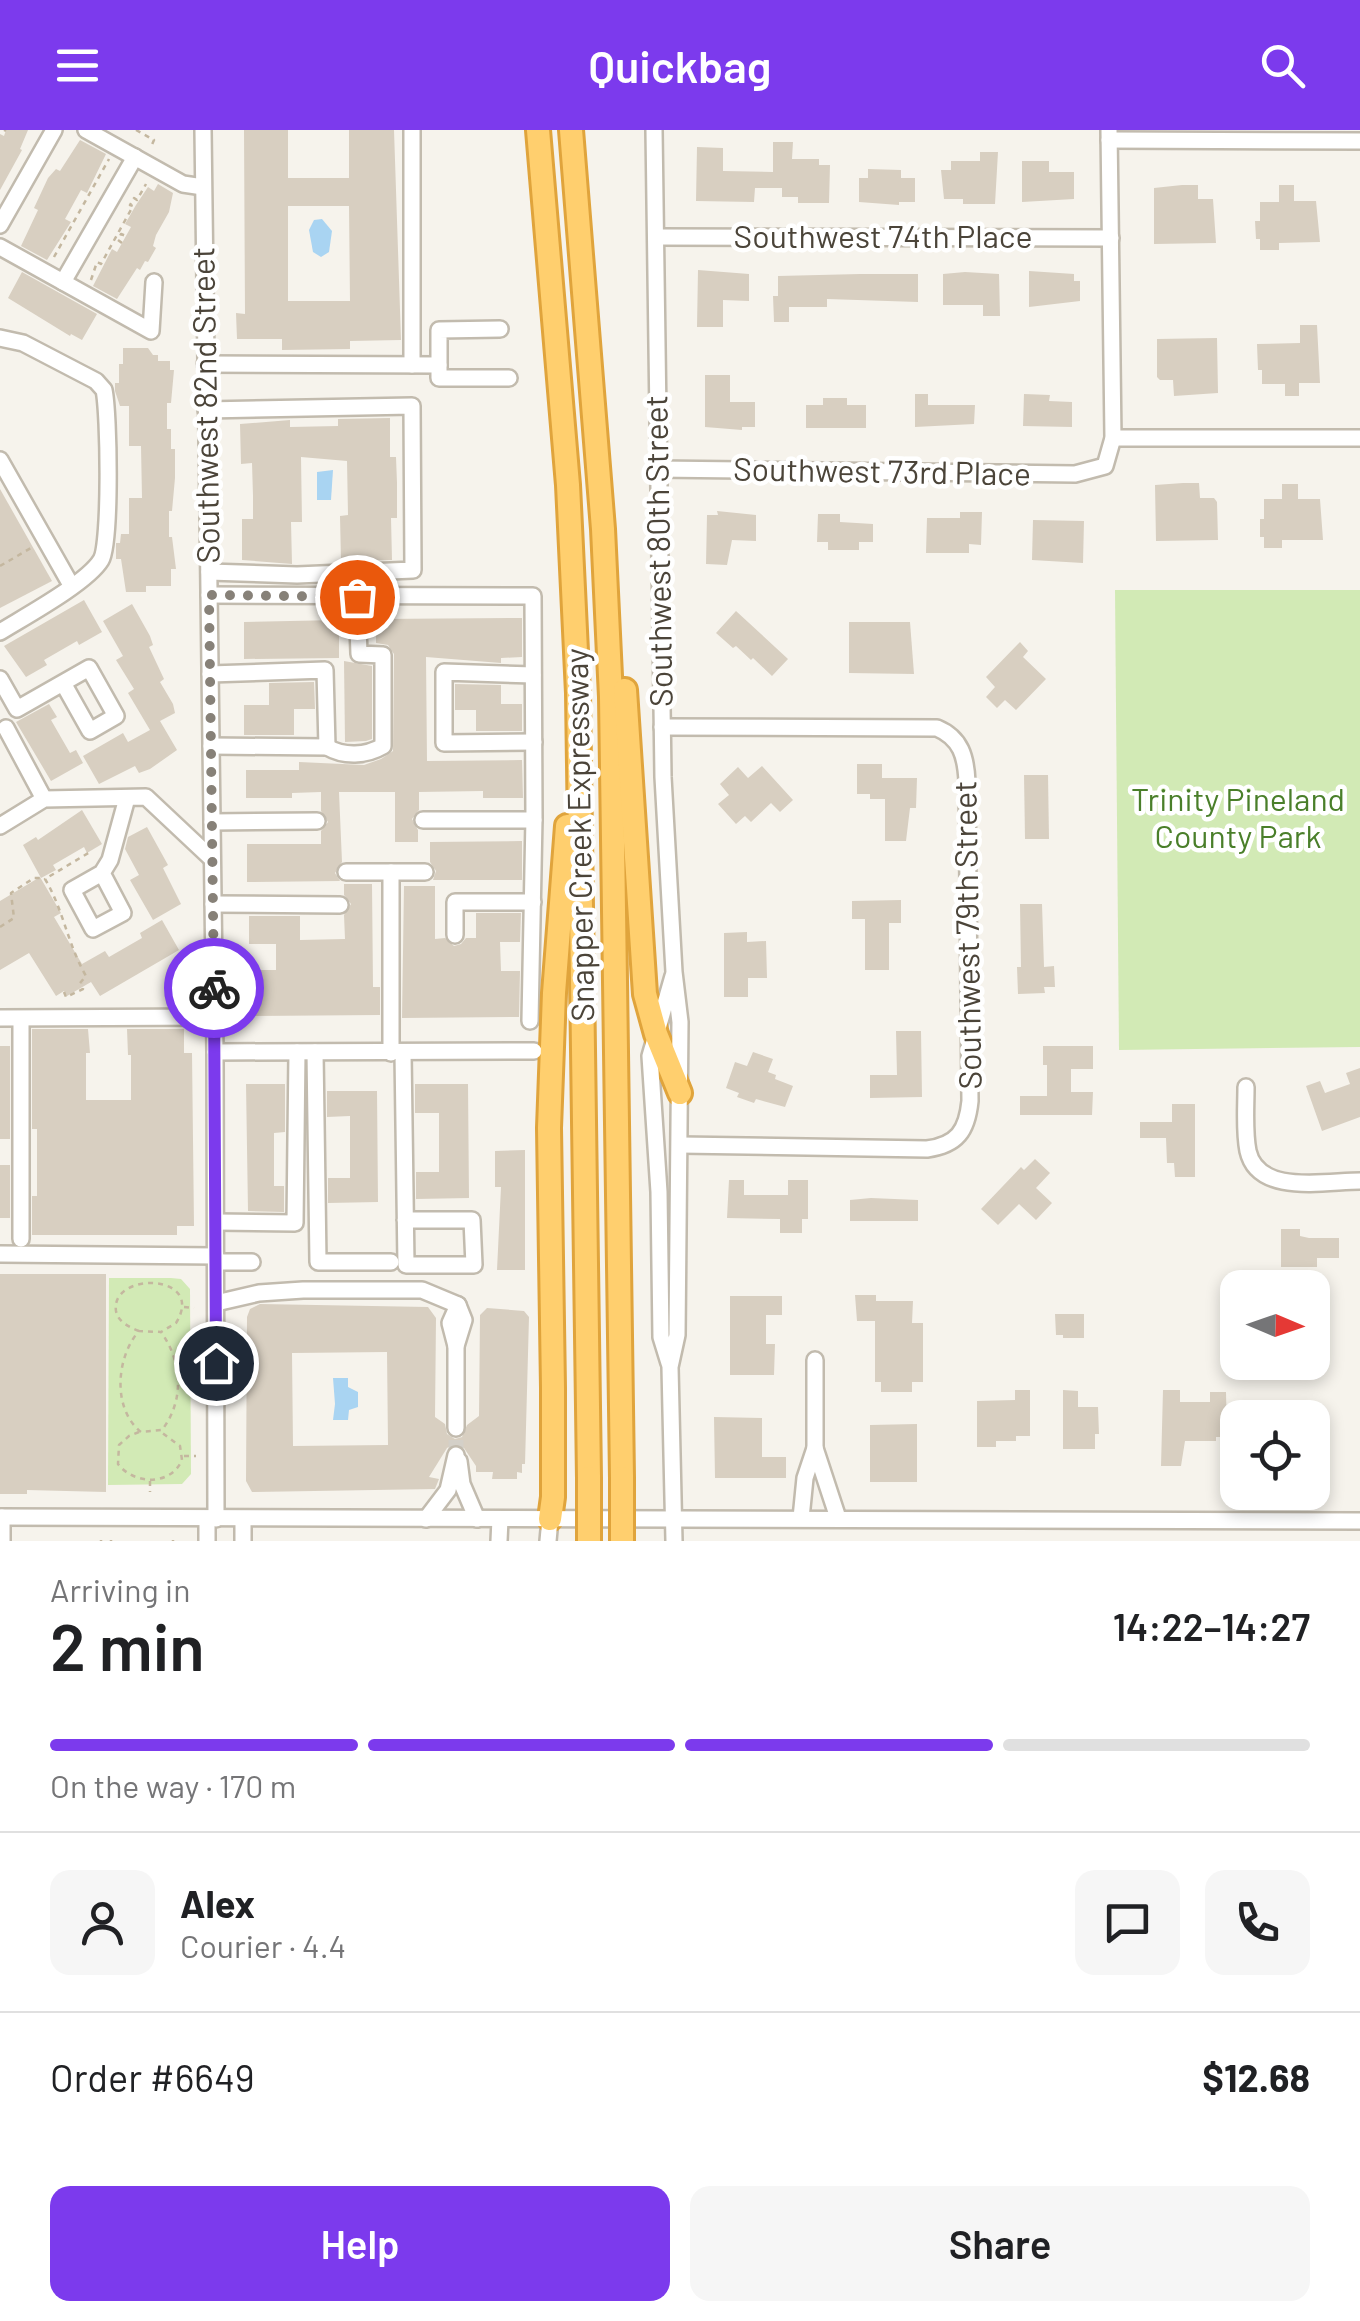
<!DOCTYPE html>
<html lang="en">
<head>
<meta charset="utf-8">
<style>
  body { margin:0; font-family:Barlow,sans-serif; background:#f6f6f6; color:#202124; height:100vh; display:flex; flex-direction:column; font-size:38px; white-space:nowrap }
  * { box-sizing:border-box; margin:0 }
  p { font-size:32px; color:#757577 }
  .icon { flex:none; width:55px; height:55px; fill:none; stroke:currentColor; stroke-width:2; stroke-linecap:round; stroke-linejoin:round }
  .map { position:relative; height:1411px; overflow:hidden }
  .panel { display:flex; flex-direction:column; background:#fff; flex:1 }
  .panel>* { flex:none }
  .needle { width:65px; rotate:92deg }
  .buttons { position:absolute; left:1220px; top:1140px; display:grid; gap:20px }
  .buttons a { display:grid; place-items:center; width:110px; height:110px; border-radius:20px; background:#fff; box-shadow:0 5px 15px #0003; font-size:50px }
  .pin { position:absolute; display:grid; place-items:center; width:85px; height:85px; color:#fff; margin:-42px; border:5px solid #fff; border-radius:50%; box-shadow:0 2px 10px #0007 }
  .courier { position:absolute; display:grid; place-items:center; width:100px; height:100px; margin:-50px; border:8px solid #7c3aed; border-radius:50%; background:#fff; color:#222; box-shadow:0 2px 12px #0007 }
  .overview em { font-style:normal; font-weight:600 }
  .overview div { display:flex; flex-direction:column-reverse }
  .overview { display:flex; align-items:center; justify-content:space-between; height:170px; padding:0 50px }
  h1 { font-size:65px; font-weight:600; line-height:75px }
  .bar { display:grid; grid-template-columns:repeat(4,1fr); gap:15px 10px; align-content:center; height:120px; padding:0 50px }
  .bar i { height:12px; border-radius:8px; background:#e0e0e0 }
  .bar .on { background:#7c3aed }
  .bar p { grid-column:span 4 }
  .line { display:flex; align-items:center; gap:25px; padding:0 50px; border-top:2px solid #e0e0e0 }
  .line div { flex:1 }
  .round { display:grid; place-items:center; flex:none; width:105px; height:105px; border-radius:20px; background:#f6f6f6 }
  .action { display:flex; gap:20px; margin-top:auto; padding:20px 50px }
  .action a { flex:1; height:115px; border-radius:20px; background:#7c3aed; color:#fff; font-size:40px; font-weight:600; line-height:115px; text-align:center }
  .action a+a { background:#f6f6f6; color:#202124 }
  header { display:flex; justify-content:space-between; align-items:center; height:130px; padding:0 50px; background:#7c3aed; color:#fff; font-size:45px; font-weight:600 }
  .map>svg:first-child { display:block }
  .green { fill:#d2eab5 }
  .water { fill:#a9d4f2 }
  .building { fill:#d8cfc1; fill-rule:evenodd }
  .lines { fill:none; stroke-linecap:round; stroke-linejoin:round }
  .minor-tunnel { stroke:#d4d0c8; stroke-width:15; stroke-dasharray:15 8; stroke-linecap:butt }
  .minor-casing { stroke:#c2bbae; stroke-width:20 }
  .highway-casing { stroke:#e0a43c; stroke-width:28 }
  .path { stroke:#c4b79f; stroke-width:2.5; stroke-dasharray:5 5; stroke-linecap:butt }
  .minor { stroke:#fff; stroke-width:15 }
  .highway { stroke:#ffcf6e; stroke-width:22 }
  .highway-bridge-casing { stroke:#e0a43c; stroke-width:28; stroke-linecap:butt }
  .highway-bridge { stroke:#ffcf6e; stroke-width:22 }
  .done { stroke:#878178; stroke-width:10; stroke-dasharray:0 18 }
  .route { stroke:#7c3aed; stroke-width:12 }
  .labels { text-anchor:middle; stroke-width:9; stroke-linejoin:round; paint-order:stroke }
  .street-label { font-size:32px; fill:#4b4439; stroke:#fff }
  .park-label { font-size:32px; fill:#4a7f2a; stroke:#fff }
</style>
</head>
<body>
<header><svg class="icon" aria-label="menu" viewBox="0 0 24 24"><path d="M4 6h16M4 12h16M4 18h16"/></svg>Quickbag<svg class="icon" aria-label="search" viewBox="0 0 24 24"><circle cx="10" cy="10" r="6"/><path d="M15 15l6 6"/></svg></header>
<div class="map">
<svg width="1360" height="1411" viewBox="0 0 1360 1411">
  <rect width="100%" height="100%" fill="#f6f3ec"/>
  <g class="green">
    <polygon points="1115,460 1360,460 1360,917 1119,920"/>
    <polygon points="109,1148 171,1148 181,1149 190,1159 191,1344 182,1354 108,1355"/>
  </g>
  <g class="water">
    <polygon points="322,89 332,101 329,122 321,127 313,122 309,100 314,90"/>
    <polygon points="333,340 331,370 317,370 317,342"/>
    <polygon points="333,1248 348,1248 348,1257 358,1262 358,1277 349,1280 348,1290 333,1290 335,1274"/>
  </g>
  <g class="building">
    <polygon points="6,0 28,0 20,19 22,20 0,60 0,4 4,6"/>
    <path d="M244,0H288V48H349V0H394L401,210L350,211V219L282,220V209H237L236,183L245,184ZM288,76H349L350,171H288Z"/>
    <polygon points="80,10 106,24 87,63 81,60 65,89 71,92 47,130 21,116 38,80 34,78 48,48 56,39 60,41"/>
    <polygon points="773,12 793,12 792,29 819,29 819,35 830,35 829,73 798,73 798,67 782,67 782,58 755,58 754,72 696,71 697,17 723,18 723,41 773,42"/>
    <polygon points="980,22 998,22 995,74 963,74 963,69 944,69 941,40 951,40 951,31 980,31"/>
    <polygon points="1022,31 1049,31 1049,42 1074,42 1074,69 1022,72"/>
    <polygon points="868,39 901,40 901,48 915,48 915,72 899,72 899,75 859,72 859,48 868,48"/>
    <polygon points="158,54 173,63 169,82 156,105 153,116 156,118 148,132 145,131 140,140 137,138 117,169 93,156 112,119 117,122 131,97 125,94 136,75 148,57 154,61"/>
    <polygon points="1182,55 1198,55 1198,69 1213,69 1216,113 1154,114 1154,58"/>
    <polygon points="1279,55 1294,55 1294,71 1316,71 1320,112 1279,113 1279,120 1260,120 1260,109 1256,109 1255,91 1260,91 1260,72 1279,72"/>
    <polygon points="698,140 749,144 749,171 723,170 723,197 697,197"/>
    <polygon points="1029,141 1074,144 1074,151 1080,151 1080,171 1029,177"/>
    <polygon points="22,142 97,184 82,210 71,204 70,206 8,168"/>
    <polygon points="965,142 999,144 1000,186 983,186 983,175 943,175 943,144"/>
    <polygon points="860,144 918,144 918,172 827,169 827,177 789,177 789,192 774,192 773,166 778,166 778,146"/>
    <polygon points="1300,195 1317,195 1320,253 1299,253 1299,266 1285,266 1285,254 1262,254 1262,240 1258,240 1257,214 1300,213"/>
    <polygon points="1217,208 1218,263 1174,266 1173,250 1160,250 1157,247 1157,209"/>
    <polygon points="123,218 148,218 153,225 158,225 158,231 170,231 170,240 174,240 171,273 167,273 167,299 171,299 171,319 175,319 175,348 172,381 169,381 169,407 172,407 176,439 171,439 171,456 146,456 146,462 126,462 121,429 116,429 116,413 120,413 121,404 129,404 129,368 142,368 141,316 129,316 129,276 120,276 115,261 115,253 119,253 119,234 123,234"/>
    <polygon points="705,245 730,245 730,272 755,272 755,297 742,297 742,300 705,297"/>
    <polygon points="915,264 928,264 928,275 975,275 974,294 915,297"/>
    <polygon points="1024,264 1050,265 1049,271 1072,272 1072,297 1023,296"/>
    <polygon points="823,268 847,268 847,275 866,275 866,298 806,298 806,275 823,275"/>
    <polygon points="390,288 390,327 396,327 397,353 397,388 391,388 392,430 341,431 340,386 348,385 347,331 301,327 302,392 291,392 292,434 242,430 242,389 253,389 253,366 252,333 241,334 240,294 290,290 290,297 338,296 338,289"/>
    <polygon points="1183,353 1199,353 1200,368 1214,368 1217,372 1218,410 1156,411 1155,355"/>
    <polygon points="1282,354 1298,354 1298,369 1320,369 1323,410 1282,410 1282,418 1264,418 1264,407 1260,407 1260,389 1264,389 1264,369 1282,369"/>
    <polygon points="0,359 52,451 0,478"/>
    <polygon points="717,381 756,385 756,411 732,410 727,435 706,434 707,385 718,385"/>
    <polygon points="960,382 982,382 981,415 969,414 969,423 926,423 927,388 960,388"/>
    <polygon points="818,384 840,384 840,392 873,394 873,412 859,412 859,420 828,420 828,412 817,412"/>
    <polygon points="1033,390 1084,391 1083,433 1032,430"/>
    <polygon points="84,470 102,502 79,515 77,511 44,530 47,535 26,547 4,516"/>
    <polygon points="132,474 150,506 153,515 149,517 164,549 160,552 173,574 175,583 160,591 177,620 150,639 139,643 135,636 99,654 83,626 123,603 128,612 150,600 128,563 134,559 116,530 123,526 103,491"/>
    <polygon points="736,481 788,529 772,546 753,528 751,530 736,516 733,518 716,503"/>
    <polygon points="522,488 522,527 501,528 501,533 426,527 427,631 522,630 523,668 483,668 483,661 419,662 419,680 412,689 418,700 418,712 395,712 395,662 339,662 342,732 335,743 340,751 247,752 247,714 321,714 321,701 328,692 321,681 321,662 292,663 292,668 246,668 246,640 299,640 299,632 364,635 381,629 393,621 394,524 388,515 376,513 376,489"/>
    <polygon points="339,490 339,528 244,529 244,492"/>
    <polygon points="849,492 910,492 914,544 849,543"/>
    <polygon points="1020,512 1028,521 1023,527 1046,549 1016,580 1005,570 997,578 986,567 995,557 986,547"/>
    <polygon points="344,531 372,536 372,609 366,611 345,612"/>
    <polygon points="314,552 315,579 294,579 294,605 244,605 244,575 269,575 269,553"/>
    <polygon points="455,554 501,555 501,574 522,574 522,601 476,601 476,580 455,580"/>
    <polygon points="49,574 57,587 51,590 70,623 76,620 83,633 51,651 16,592"/>
    <polygon points="857,634 882,634 882,648 917,648 916,678 910,678 906,711 885,711 885,669 870,669 870,664 857,664"/>
    <polygon points="762,636 793,670 780,682 771,673 751,692 745,686 736,694 718,674 729,665 720,654 738,637 748,648"/>
    <polygon points="1024,645 1048,645 1049,709 1025,709"/>
    <polygon points="82,680 102,714 87,723 84,717 53,735 56,740 41,748 23,715 36,707 38,710"/>
    <polygon points="147,697 168,735 163,738 181,774 153,790 130,750 139,745 125,719 128,707"/>
    <polygon points="522,711 522,750 433,750 436,741 430,732 430,712"/>
    <polygon points="40,747 61,783 54,787 82,834 105,821 109,827 142,808 140,803 162,790 179,820 100,866 91,852 67,866 64,861 56,866 29,823 0,840 0,771"/>
    <polygon points="344,754 372,754 373,857 380,857 380,885 247,886 246,840 276,840 276,814 249,814 249,786 300,786 300,810 345,809 344,785 351,774 344,765"/>
    <polygon points="404,756 435,756 435,809 445,808 454,816 461,814 466,808 476,808 476,783 521,783 520,812 500,812 501,841 520,841 519,887 402,888"/>
    <polygon points="901,770 901,793 889,793 889,840 865,840 865,789 852,789 852,771"/>
    <polygon points="1020,774 1042,774 1044,837 1054,836 1055,857 1044,857 1045,863 1018,864 1017,837 1021,837"/>
    <polygon points="747,802 747,812 766,811 767,848 748,848 748,867 724,867 724,803"/>
    <polygon points="32,899 88,899 90,923 86,923 86,970 131,970 131,925 128,925 127,899 184,899 184,923 192,923 194,1096 177,1096 177,1105 32,1105 32,1066 37,1066 37,999 32,999"/>
    <polygon points="896,901 921,901 922,967 870,968 870,945 897,945"/>
    <rect x="0" y="916" width="10" height="93"/>
    <polygon points="1043,916 1093,916 1093,939 1071,939 1071,962 1093,962 1092,985 1020,985 1020,966 1047,966 1047,935 1043,935"/>
    <polygon points="753,922 773,929 768,942 776,945 775,949 793,956 785,977 756,969 754,973 737,967 739,963 726,958 735,932 747,936"/>
    <polygon points="1360,938 1360,987 1322,1001 1306,956 1320,951 1325,963 1350,954 1346,943"/>
    <polygon points="246,954 285,954 285,1002 274,1003 274,1056 284,1056 284,1082 248,1081"/>
    <polygon points="415,954 468,954 469,1068 416,1069 416,1042 439,1042 439,983 415,983"/>
    <polygon points="327,961 377,961 378,1072 328,1073 328,1048 350,1048 350,986 327,987"/>
    <polygon points="1172,974 1195,974 1195,1047 1175,1047 1174,1033 1167,1033 1166,1008 1140,1008 1140,992 1172,992"/>
    <polygon points="525,1020 525,1140 497,1140 501,1057 495,1057 495,1021"/>
    <polygon points="1035,1029 1050,1043 1036,1058 1052,1073 1036,1090 1019,1074 998,1095 981,1079 1021,1037 1024,1040"/>
    <rect x="0" y="1035" width="10" height="53"/>
    <polygon points="729,1050 744,1050 744,1065 788,1065 788,1050 808,1050 808,1089 802,1089 802,1103 780,1103 780,1089 727,1088"/>
    <polygon points="871,1068 918,1070 918,1091 850,1091 850,1070"/>
    <polygon points="1281,1099 1300,1099 1300,1106 1309,1108 1339,1108 1339,1128 1317,1128 1317,1137 1281,1137"/>
    <polygon points="0,1144 106,1144 106,1362 27,1360 27,1364 0,1364"/>
    <polygon points="855,1165 876,1165 876,1171 913,1171 912,1193 923,1193 923,1252 912,1252 912,1262 881,1262 881,1252 875,1252 875,1191 857,1191"/>
    <polygon points="730,1166 782,1166 782,1185 766,1185 766,1214 775,1214 774,1245 730,1245"/>
    <path d="M260,1174L428,1177L436,1188L435,1287L445,1294L447,1304L455,1309L462,1307L467,1295L479,1286L480,1185L487,1178L524,1181L529,1187L525,1334H522V1343L517,1342V1349H492L493,1342H476V1336L464,1318L454,1314L447,1318L429,1347L439,1349L435,1359L252,1362L246,1351L247,1187L250,1179ZM387,1222L388,1315L293,1316L292,1223Z"/>
    <polygon points="1055,1184 1084,1184 1084,1208 1063,1208 1063,1205 1056,1205"/>
    <polygon points="1015,1260 1030,1260 1030,1306 1016,1306 1016,1311 996,1311 996,1317 977,1317 977,1271 1015,1270"/>
    <polygon points="1063,1260 1078,1261 1078,1277 1098,1277 1099,1304 1095,1304 1095,1319 1063,1319"/>
    <polygon points="1163,1260 1180,1260 1180,1272 1210,1272 1210,1262 1226,1262 1227,1307 1216,1307 1216,1311 1185,1311 1181,1336 1161,1336"/>
    <polygon points="714,1287 762,1288 762,1327 786,1327 786,1348 715,1348"/>
    <polygon points="917,1294 917,1352 870,1352 870,1295"/>
  </g>
  <g class="lines">
    <polyline class="minor-tunnel" points="456,1325 456,1298"/>
    <defs>
      <g id="minor">
        <polyline points="86,0 183,54 203,57"/>
        <polyline points="203,0 215,922 216,1389"/>
        <polyline points="654,0 663,647 674,842 680,892 677,1205 670,1237 674,1411"/>
        <polyline points="1109,10 1360,11"/>
        <polyline points="0,95 54,0"/>
        <polyline points="656,107 1111,108"/>
        <polyline points="0,117 151,201 154,152"/>
        <polyline points="63,152 135,27"/>
        <path d="M0,208L23,213L96,251L104,260C109,283 111,414 101,430C87,453 24,487 0,502"/>
        <polyline points="205,234 439,235 439,248 509,248"/>
        <polyline points="412,235 412,0"/>
        <polyline points="439,235 439,200 500,199"/>
        <polyline points="206,280 412,276 413,440 297,445 209,442"/>
        <polyline points="1113,308 1360,308"/>
        <polyline points="0,330 71,455"/>
        <polyline points="657,339 1075,344 1105,336 1113,308 1109,0"/>
        <polyline points="209,465 533,466 534,688 530,891"/>
        <polyline points="210,544 325,540 327,617 211,616"/>
        <polyline points="533,545 444,542 444,613 534,612"/>
        <polyline points="0,549 17,579 89,538 116,586 90,601 63,553"/>
        <path d="M662,597L937,598C961,608 966,627 967,652L970,971C967,1001 957,1015 927,1019L680,1015"/>
        <polyline points="6,598 44,669"/>
        <path d="M327,617C344,627 366,626 383,616V525L359,524L357,467"/>
        <polyline points="423,690 534,690"/>
        <polyline points="212,692 317,691"/>
        <polyline points="0,696 44,669 146,667 212,729"/>
        <polyline points="346,742 425,742"/>
        <polyline points="391,742 391,923"/>
        <polyline points="102,743 123,783 93,799 72,760 102,743 110,730 127,668"/>
        <polyline points="213,774 340,775"/>
        <polyline points="455,805 455,772 533,772"/>
        <polyline points="0,888 214,887"/>
        <polyline points="21,894 21,1109"/>
        <polyline points="215,922 534,921"/>
        <polyline points="315,922 318,1132 391,1132"/>
        <polyline points="403,923 406,1135 474,1135 472,1090 405,1090"/>
        <path d="M1246,957C1246,978 1244,1001 1248,1021C1258,1066 1326,1051 1360,1051"/>
        <polyline points="216,1092 295,1093 297,922"/>
        <polyline points="0,1124 216,1126"/>
        <polyline points="216,1132 252,1132"/>
        <polyline points="216,1173 259,1163 303,1160 422,1160 458,1175 464,1190 456,1216 456,1298"/>
        <polyline points="456,1216 450,1193 458,1175"/>
        <polyline points="669,1233 661,1207 659,1062 650,926 673,846"/>
        <polyline points="815,1318 838,1388"/>
        <polyline points="459,1331 462,1354 477,1389"/>
        <polyline points="0,1387 1360,1391"/>
        <polyline points="2,1387 2,1411"/>
        <polyline points="801,1388 805,1348 815,1318 815,1230"/>
        <polyline points="207,1389 207,1411"/>
        <polyline points="426,1389 448,1360 456,1325"/>
        <polyline points="243,1390 243,1411"/>
        <polyline points="499,1411 500,1389"/>
        <polyline points="548,1411 550,1389"/>
      </g>
      <g id="highway">
        <polyline points="538,0 568,355 578,563 589,1348"/>
        <polyline points="571,0 603,399 611,567 622,1348"/>
        <polyline points="625,560 645,864 656,904 680,963"/>
        <polyline points="550,1389 553,1367 553,1258 549,998 554,863 567,696"/>
      </g>
    </defs>
    <use href="#minor" class="minor-casing"/>
    <use href="#highway" class="highway-casing"/>
    <g class="path">
      <polyline points="4,0 6,1"/>
      <polyline points="136,0 154,10 151,17"/>
      <polyline points="122,113 118,110 121,104 126,106"/>
      <polyline points="54,127 109,29"/>
      <polyline points="91,150 97,132 101,134 133,76 130,75 134,68 137,70 146,54"/>
      <polyline points="0,436 31,418"/>
      <polyline points="0,797 14,788 11,763 34,748 42,748"/>
      <path d="M80,853L86,846C67,813 64,781 45,749L90,722"/>
      <polyline points="64,862 66,867 83,859 82,853"/>
      <polyline points="184,1177 194,1178"/>
      <path d="M139,1201C129,1197 118,1192 116,1181C110,1141 207,1143 176,1193L161,1202L139,1201C116,1227 112,1279 141,1302L162,1300C185,1270 182,1231 161,1202"/>
      <polyline points="179,1252 195,1252"/>
      <path d="M139,1302L129,1306L119,1315L118,1334C134,1355 171,1356 182,1330L180,1316L161,1302"/>
      <polyline points="184,1326 196,1326"/>
      <polyline points="150,1351 150,1362"/>
      <polyline points="101,1411 101,1410"/>
      <polyline points="111,1411 111,1410"/>
      <polyline points="173,1411 173,1410"/>
    </g>
    <use href="#minor" class="minor"/>
    <use href="#highway" class="highway"/>
    <defs>
      <g id="highway-bridge">
        <polyline points="589,1348 589,1411"/>
        <polyline points="622,1411 622,1348"/>
      </g>
    </defs>
    <use href="#highway-bridge" class="highway-bridge-casing"/>
    <use href="#highway-bridge" class="highway-bridge"/>
  </g>
  <g class="lines">
    <polyline class="done" points="214,858 209,465 357,467"/>
    <polyline class="route" points="214,858 216,1233"/>
  </g>
  <g class="labels">
    <g class="street-label">
      <text x="883" y="118">Southwest 74th Place</text>
      <text transform="translate(206 275) rotate(-91)" y="11">Southwest 82nd Street</text>
      <text transform="translate(882 342) rotate(1)" y="11">Southwest 73rd Place</text>
      <text transform="translate(659 421) rotate(-91)" y="11">Southwest 80th Street</text>
      <text transform="translate(580 705) rotate(-91)" y="11">Snapper Creek Expressway</text>
      <text transform="translate(968 805) rotate(-91)" y="11">Southwest 79th Street</text>
    </g>
    <g class="park-label">
      <text x="1238" y="681">Trinity Pineland<tspan x="1238" dy="37">County Park</tspan></text>
    </g>
  </g>
</svg>
<div class="buttons">
<a><svg class="needle" viewBox="-14 -14 28 28"><path d="M0-13l5 13h-10z" fill="#e53935"/><path d="M0 13l5-13h-10z" fill="#757577"/></svg></a>
<a><svg class="icon" aria-label="locate" viewBox="0 0 24 24"><circle cx="12" cy="12" r="6"/><path d="M12 2v4M12 18v4M2 12h4M18 12h4"/></svg></a>
</div>
<div class="pin" style="left:357px;top:467px;background:#ea580c"><svg class="icon" aria-label="bag" viewBox="0 0 24 24"><path d="M5 8h14l-1 12H6zM9 8a3 3 0 0 1 6 0"/></svg></div>
<div class="pin" style="left:216px;top:1233px;background:#1f2937"><svg class="icon" aria-label="home" viewBox="0 0 24 24"><path d="M3 11l9-7 9 7M6 9v11h12V9"/></svg></div>
<div class="courier" style="left:214px;top:858px"><svg class="icon" aria-label="bike" viewBox="0 0 24 24"><circle cx="6" cy="16" r="4"/><circle cx="18" cy="16" r="4"/><path d="M6 16l4-8h5l3 8M10 8l3 8H6M13 5h3"/></svg></div>
</div>
<section class="panel">
<div class="overview"><div><h1>2 min</h1><p>Arriving in</p></div><em>14:22–14:27</em></div>
<div class="bar"><i class="on"></i><i class="on"></i><i class="on"></i><i></i><p>On the way · 170 m</p></div>
<div class="line" style="height:180px"><a class="round"><svg class="icon" aria-label="person" viewBox="0 0 24 24"><circle cx="12" cy="8" r="4"/><path d="M4 21q1-7 8-7t8 7"/></svg></a><div><b>Alex</b><p>Courier · 4.4</p></div><a class="round"><svg class="icon" aria-label="chat" viewBox="0 0 24 24"><path d="M4 5h16v11H9l-5 4z"/></svg></a><a class="round"><svg class="icon" aria-label="phone" viewBox="0 0 24 24"><path d="M5 4h4l2 5-3 2q2 4 5 5l2-3 5 2v4C11 20 4 13 5 4z"/></svg></a></div>
<div class="line" style="height:130px"><div>Order #6649</div><b>$12.68</b></div>
<div class="action"><a>Help</a><a>Share</a></div>
</section>
</body>
</html>
